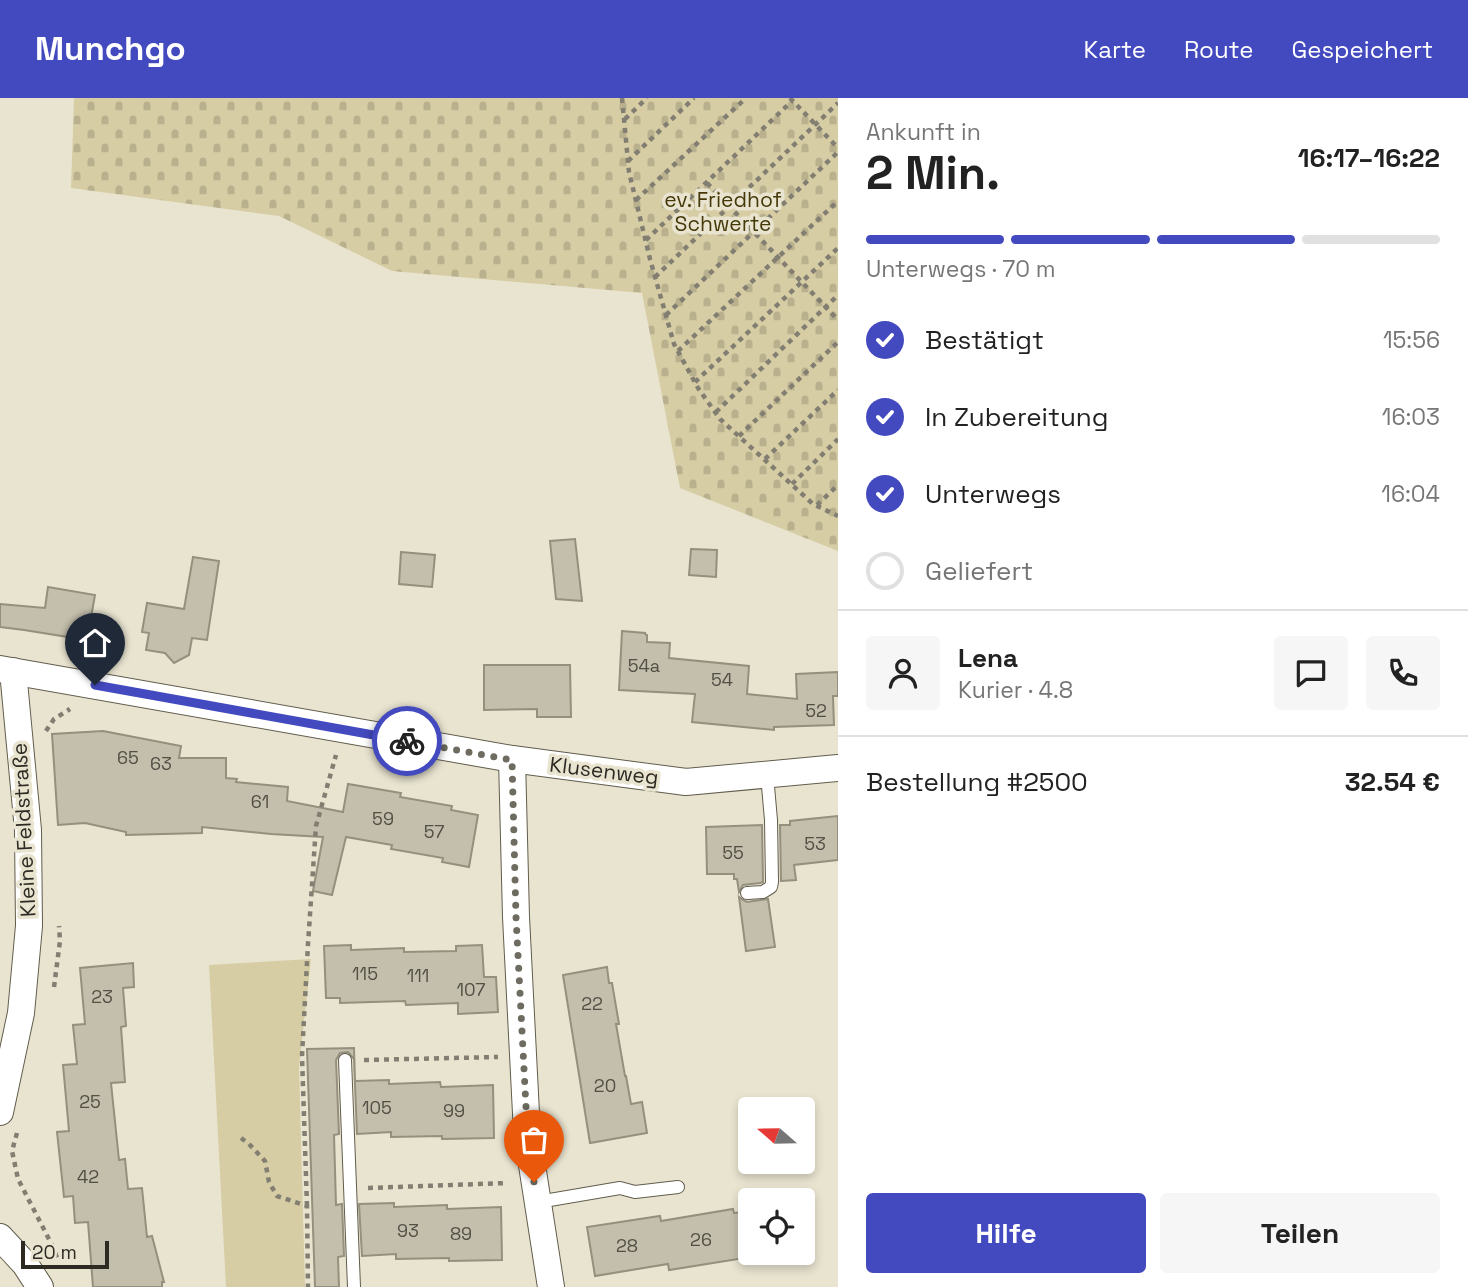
<!DOCTYPE html>
<html lang="de">
<head>
<meta charset="utf-8">
<style>
  body { margin:0; font-family:"Space Grotesk",sans-serif; background:#f6f6f6; color:#222; height:100vh; display:flex; flex-direction:column; font-size:26px; white-space:nowrap }
  * { box-sizing:border-box; margin:0 }
  p { font-size:23px; color:#767676 }
  .icon { flex:none; width:38px; height:38px; fill:none; stroke:currentColor; stroke-width:2; stroke-linecap:round; stroke-linejoin:round }
  .map { position:relative; flex:1; overflow:hidden }
  .drawer { display:flex; flex-direction:column; background:#fff; width:630px }
  .drawer>* { flex:none }
  .needle { width:46px; rotate:290deg }
  .buttons { position:absolute; left:738px; top:999px; display:grid; gap:14px }
  .buttons a { display:grid; place-items:center; width:77px; height:77px; border-radius:7px; background:#fff; box-shadow:0 4px 10px #0003; font-size:35px }
  .scale { position:absolute; left:21px; bottom:18px; width:88px; box-sizing:border-box; padding-left:7px; border:4px solid #2c2a23; border-top:0; font-size:19px; line-height:24px; white-space:nowrap; color:#2c2a23; -webkit-text-stroke:5px #e9e4d0; paint-order:stroke }
  .pin { position:absolute; display:grid; place-items:center; width:60px; height:60px; color:#fff; margin:-72px -30px; border-radius:50% 50% 50% 0; rotate:-45deg; box-shadow:0 0 7px #0007 }
  .pin .icon { rotate:45deg }
  .courier { position:absolute; display:grid; place-items:center; width:70px; height:70px; margin:-35px; border:5px solid #4349be; border-radius:50%; background:#fff; color:#222; box-shadow:0 2px 9px #0007 }
  .headline em { font-style:normal; font-weight:700 }
  .headline div { display:flex; flex-direction:column-reverse }
  .headline { display:flex; align-items:center; justify-content:space-between; height:119px; padding:0 28px }
  h1 { font-size:46px; font-weight:700; line-height:52px }
  .bar { display:grid; grid-template-columns:repeat(4,1fr); gap:10px 7px; align-content:center; height:84px; padding:0 28px }
  .bar i { height:9px; border-radius:5px; background:#e0e0e0 }
  .bar .on { background:#4349be }
  .bar p { grid-column:span 4 }
  .line { display:flex; align-items:center; gap:18px; padding:0 28px; border-top:2px solid #e0e0e0 }
  .line div { flex:1 }
  .round { display:grid; place-items:center; flex:none; width:74px; height:74px; border-radius:7px; background:#f6f6f6 }
  ol { padding:0 28px; list-style:none }
  li { display:flex; align-items:center; gap:21px; height:77px }
  li p { margin-inline-start:auto }
  li .icon { padding:7px; border-radius:50%; background:#4349be; color:#fff; stroke-width:4 }
  li:last-child { color:#767676 }
  li i { width:38px; height:38px; border:4px solid #e0e0e0; border-radius:50% }
  .button { display:flex; gap:14px; margin-top:auto; padding:14px 28px }
  .button a { flex:1; height:80px; border-radius:7px; background:#4349be; color:#fff; font-size:28px; font-weight:700; line-height:80px; text-align:center }
  .button a+a { background:#f6f6f6; color:#222 }
  header { display:flex; align-items:center; gap:42px; box-sizing:border-box; height:98px; padding:0 35px; background:#4349be; color:#fff }
  header strong { font-size:33px }
  nav { display:flex; gap:38px; margin-inline-start:auto; font-size:24px }
  main { display:flex; flex:1; min-height:0 }
  .map>svg:first-child { display:block }
  .green { fill:#d7cda4 }
  .cemetery { fill:url(#cemetery-stones) }
  .building { fill:#c4bfac; stroke:#95907e; stroke-width:2 }
  .lines { fill:none; stroke-linecap:round; stroke-linejoin:round }
  .lane-casing { stroke:#615d4c; stroke-width:14 }
  .street-casing { stroke:#615d4c; stroke-width:28 }
  .path { stroke:#827e72; stroke-width:4.5; stroke-dasharray:5 5; stroke-linecap:butt }
  .lane { stroke:#fff; stroke-width:12 }
  .street { stroke:#fff; stroke-width:26 }
  .done { stroke:#6e6b60; stroke-width:7; stroke-dasharray:0 12.6 }
  .route { stroke:#4349be; stroke-width:9 }
  .labels { text-anchor:middle; stroke-width:7; stroke-linejoin:round; paint-order:stroke }
  .number-label { font-size:18px; fill:#524f45 }
  .park-label { font-size:21px; fill:#453909; stroke:#e9e4d0 }
  .street-label { font-size:21px; fill:#2c2a23; stroke:#e9e4d0 }
</style>
</head>
<body>
<header>
<strong>Munchgo</strong>
<nav><a>Karte</a><a>Route</a><a>Gespeichert</a></nav>
</header>
<main>
<div class="map">
<svg width="838" height="1189" viewBox="0 0 838 1189">
  <defs>
    <pattern id="cemetery-stones" width="16" height="16" patternUnits="userSpaceOnUse" patternTransform="scale(1.75)"><rect width="16" height="16" fill="#d7cda4"/><path d="M2 7V4a2 2 0 0 1 4 0v3zM10 15v-3a2 2 0 0 1 4 0v3z" fill="#b9b08d"/></pattern>
  </defs>
  <rect width="100%" height="100%" fill="#e9e4d0"/>
  <polygon class="green" points="311,861 299,969 305,1189 226,1189 209,867"/>
  <polygon class="cemetery" points="74,0 838,0 838,453 680,390 642,195 392,173 279,118 71,90"/>
  <g class="building">
    <polygon points="575,441 582,503 556,501 550,443"/>
    <polygon points="691,451 717,452 716,479 689,477"/>
    <polygon points="401,454 435,457 432,489 399,486"/>
    <polygon points="193,459 219,463 207,542 192,540 189,557 174,565 165,555 146,552 149,535 142,534 147,505 184,511"/>
    <polygon points="48,489 95,497 87,542 24,532 0,529 0,506 45,510"/>
    <polygon points="622,533 645,535 645,536 647,537 647,544 670,545 669,560 749,568 747,596 797,601 796,576 838,574 838,598 833,598 834,627 774,629 774,632 692,624 695,596 619,592"/>
    <polygon points="484,567 570,567 571,619 537,619 537,611 484,612"/>
    <polygon points="103,633 181,648 179,660 226,660 226,680 237,681 236,684 288,689 287,703 343,714 348,686 401,695 400,699 452,708 451,712 478,717 469,769 442,764 443,760 391,751 392,747 346,739 332,797 313,793 323,739 271,736 202,729 202,735 126,737 126,734 85,725 58,727 52,636"/>
    <polygon points="838,718 838,762 794,767 796,782 781,783 780,727 790,727 790,723"/>
    <polygon points="762,727 763,784 760,785 743,787 739,794 737,781 734,781 734,776 707,776 706,729"/>
    <polygon points="739,799 743,802 747,804 768,801 775,849 746,853"/>
    <polygon points="351,847 351,852 404,850 404,854 456,853 456,848 482,847 484,879 496,879 498,914 458,916 458,905 406,907 405,903 340,905 340,900 326,900 324,848"/>
    <polygon points="133,865 134,889 123,890 126,928 121,929 125,984 111,985 119,1062 125,1061 128,1091 142,1090 147,1139 152,1138 164,1184 162,1184 162,1189 93,1189 88,1124 75,1125 73,1098 64,1099 57,1034 69,1033 63,967 77,966 73,927 85,926 80,870"/>
    <polygon points="607,869 609,885 612,885 619,926 616,926 625,978 626,978 631,1006 642,1004 647,1035 590,1045 563,877"/>
    <polygon points="354,950 355,983 389,982 389,986 440,984 441,989 493,987 494,1040 442,1041 442,1038 391,1039 391,1034 357,1036 354,961 348,954 340,955 336,962 339,1036 334,1037 336,1107 342,1106 344,1158 338,1159 339,1189 315,1189 307,951"/>
    <polygon points="394,1105 394,1109 447,1107 447,1111 501,1109 502,1162 449,1163 449,1160 396,1161 396,1156 362,1158 359,1106"/>
    <polygon points="733,1111 734,1115 751,1113 751,1159 669,1172 668,1166 595,1178 587,1129 660,1118 661,1123"/>
  </g>
  <g class="lines">
    <defs>
      <g id="lane">
        <polyline points="747,795 763,794 771,789 772,784 771,722 767,677"/>
        <polyline points="345,962 354,1189"/>
        <polyline points="538,1104 620,1090 635,1094 678,1089"/>
      </g>
      <g id="street">
        <polyline points="0,571 512,661 686,684 838,670"/>
        <polyline points="512,661 516,819 527,1035 551,1189"/>
        <polyline points="0,1014 21,915 29,828 28,732 13,573"/>
        <polyline points="0,1139 25,1166 40,1189"/>
      </g>
    </defs>
    <use href="#lane" class="lane-casing"/>
    <use href="#street" class="street-casing"/>
    <g class="path">
      <polyline points="622,0 629,74 650,161 674,246 698,290 720,321 813,406 838,418"/>
      <polyline points="790,0 838,50"/>
      <polyline points="625,21 647,0"/>
      <polyline points="628,63 694,0"/>
      <polyline points="707,85 838,222"/>
      <polyline points="636,102 746,0"/>
      <polyline points="646,142 792,3"/>
      <polyline points="655,179 838,5"/>
      <polyline points="666,217 838,54"/>
      <polyline points="678,253 838,103"/>
      <polyline points="695,284 838,150"/>
      <polyline points="716,314 838,197"/>
      <polyline points="739,338 838,244"/>
      <polyline points="765,361 838,292"/>
      <polyline points="792,386 838,341"/>
      <polyline points="817,407 838,387"/>
      <polyline points="46,633 54,621 70,611"/>
      <polyline points="54,889 60,843 59,828"/>
      <polyline points="364,962 498,959"/>
      <polyline points="17,1035 12,1053 18,1081 52,1147 58,1162"/>
      <polyline points="241,1040 249,1046 265,1063 269,1084 277,1098 307,1108 308,1189"/>
      <polyline points="368,1090 507,1085"/>
      <polyline points="307,1108 302,958 308,846 316,728 336,657"/>
    </g>
    <use href="#lane" class="lane"/>
    <use href="#street" class="street"/>
  </g>
  <g class="lines">
    <polyline class="done" points="407,643 512,662 516,819 526,1009 527,1035 534,1084"/>
    <polyline class="route" points="95,587 407,643"/>
  </g>
  <g class="labels">
    <g class="number-label">
      <text x="644" y="574">54a</text>
      <text x="722" y="588">54</text>
      <text x="816" y="619">52</text>
      <text x="128" y="666">65</text>
      <text x="161" y="672">63</text>
      <text x="260" y="710">61</text>
      <text x="383" y="727">59</text>
      <text x="434" y="740">57</text>
      <text x="815" y="752">53</text>
      <text x="733" y="761">55</text>
      <text x="365" y="882">115</text>
      <text x="418" y="884">111</text>
      <text x="471" y="898">107</text>
      <text x="102" y="905">23</text>
      <text x="592" y="912">22</text>
      <text x="605" y="994">20</text>
      <text x="90" y="1010">25</text>
      <text x="377" y="1016">105</text>
      <text x="454" y="1019">99</text>
      <text x="88" y="1085">42</text>
      <text x="408" y="1139">93</text>
      <text x="461" y="1142">89</text>
      <text x="701" y="1148">26</text>
      <text x="627" y="1154">28</text>
    </g>
    <g class="park-label">
      <text x="723" y="109">ev. Friedhof<tspan x="723" dy="24">Schwerte</tspan></text>
    </g>
    <g class="street-label">
      <text transform="translate(604 673) rotate(7)" y="7">Klusenweg</text>
      <text transform="translate(24 732) rotate(-93)" y="7">Kleine Feldstraße</text>
    </g>
  </g>
</svg>
<div class="buttons">
<a><svg class="needle" viewBox="-14 -14 28 28"><path d="M0-13l5 13h-10z" fill="#e53935"/><path d="M0 13l5-13h-10z" fill="#767676"/></svg></a>
<a><svg class="icon" aria-label="locate" viewBox="0 0 24 24"><circle cx="12" cy="12" r="6"/><path d="M12 2v4M12 18v4M2 12h4M18 12h4"/></svg></a>
</div>
<div class="scale">20 m</div>
<div class="pin" style="left:534px;top:1084px;background:#ea580c"><svg class="icon" aria-label="bag" viewBox="0 0 24 24"><path d="M5 8h14l-1 12H6zM9 8a3 3 0 0 1 6 0"/></svg></div>
<div class="pin" style="left:95px;top:587px;background:#1f2937"><svg class="icon" aria-label="home" viewBox="0 0 24 24"><path d="M3 11l9-7 9 7M6 9v11h12V9"/></svg></div>
<div class="courier" style="left:407px;top:643px"><svg class="icon" aria-label="bike" viewBox="0 0 24 24"><circle cx="6" cy="16" r="4"/><circle cx="18" cy="16" r="4"/><path d="M6 16l4-8h5l3 8M10 8l3 8H6M13 5h3"/></svg></div>
</div>
<section class="drawer">
<div class="headline"><div><h1>2 Min.</h1><p>Ankunft in</p></div><em>16:17–16:22</em></div>
<div class="bar"><i class="on"></i><i class="on"></i><i class="on"></i><i></i><p>Unterwegs · 70 m</p></div>
<ol>
<li><svg class="icon" aria-label="check" viewBox="0 0 24 24"><path d="M5 12l5 5 9-10"/></svg>Bestätigt<p>15:56</p></li>
<li><svg class="icon" aria-label="check" viewBox="0 0 24 24"><path d="M5 12l5 5 9-10"/></svg>In Zubereitung<p>16:03</p></li>
<li><svg class="icon" aria-label="check" viewBox="0 0 24 24"><path d="M5 12l5 5 9-10"/></svg>Unterwegs<p>16:04</p></li>
<li><i></i>Geliefert</li>
</ol>
<div class="line" style="height:126px"><a class="round"><svg class="icon" aria-label="person" viewBox="0 0 24 24"><circle cx="12" cy="8" r="4"/><path d="M4 21q1-7 8-7t8 7"/></svg></a><div><b>Lena</b><p>Kurier · 4.8</p></div><a class="round"><svg class="icon" aria-label="chat" viewBox="0 0 24 24"><path d="M4 5h16v11H9l-5 4z"/></svg></a><a class="round"><svg class="icon" aria-label="phone" viewBox="0 0 24 24"><path d="M5 4h4l2 5-3 2q2 4 5 5l2-3 5 2v4C11 20 4 13 5 4z"/></svg></a></div>
<div class="line" style="height:91px"><div>Bestellung #2500</div><b>32.54 €</b></div>
<div class="button"><a>Hilfe</a><a>Teilen</a></div>
</section>
</main>
</body>
</html>
